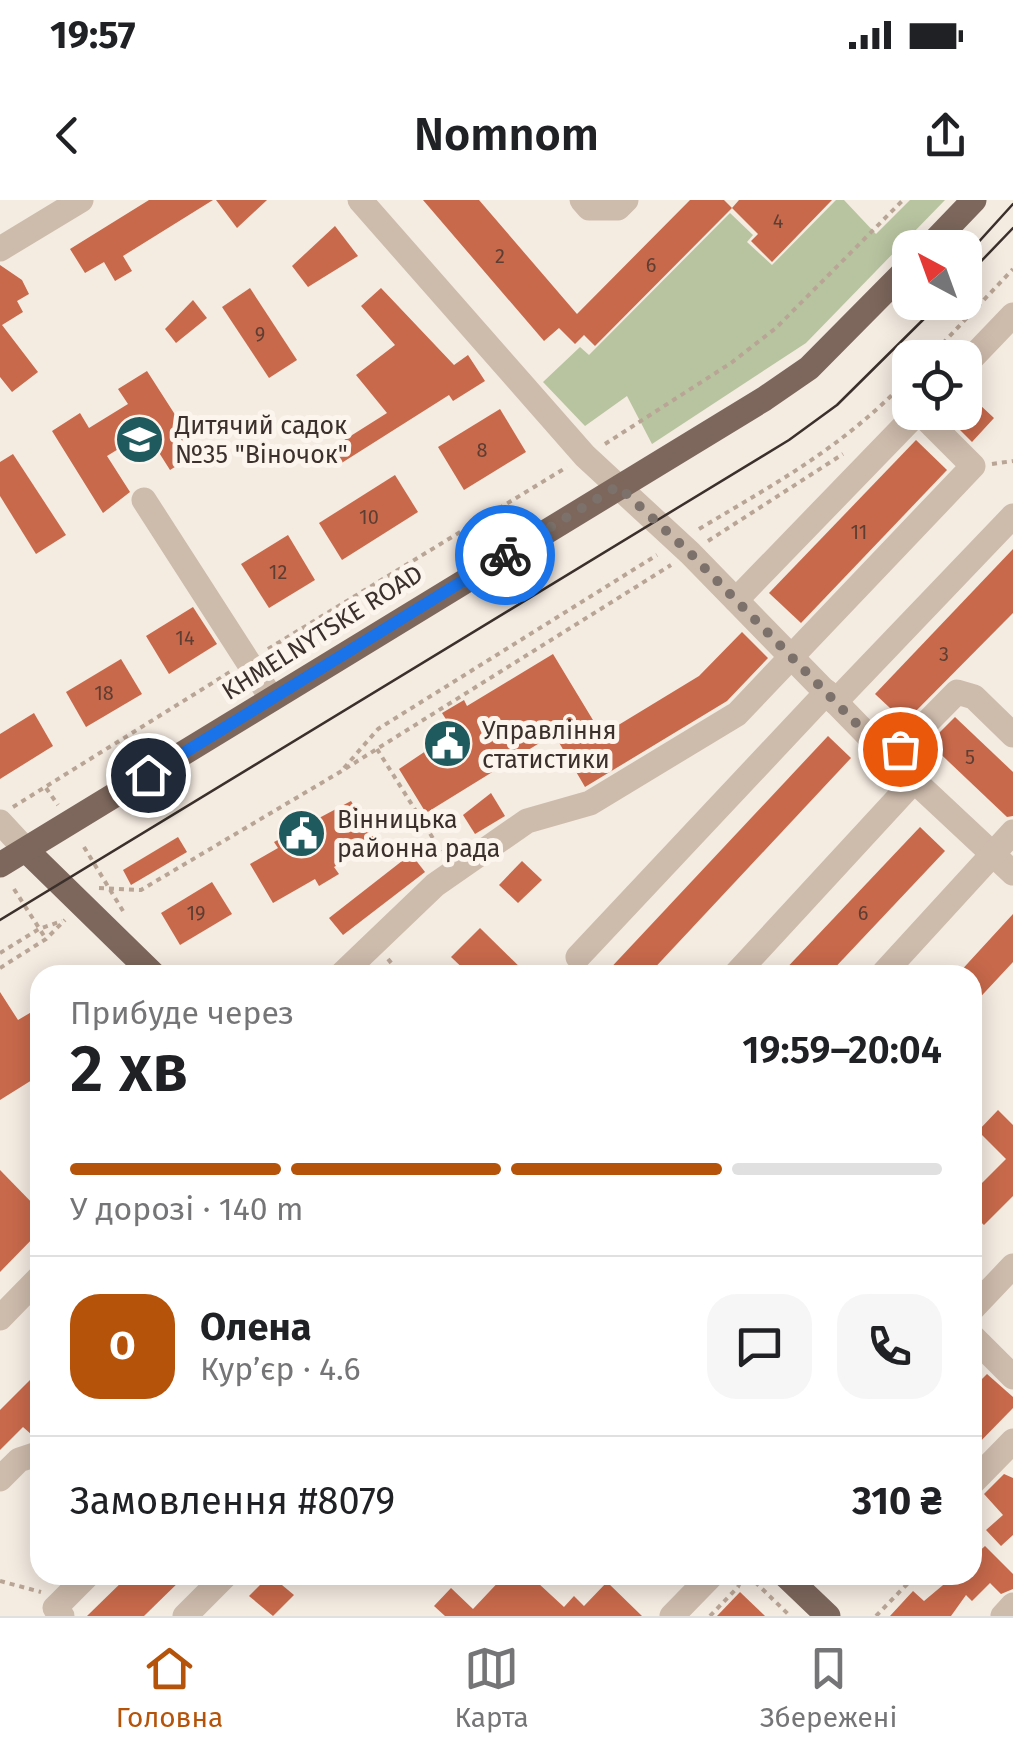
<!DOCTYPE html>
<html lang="uk">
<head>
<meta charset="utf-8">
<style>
  body { margin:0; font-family:"Fira Sans",sans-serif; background:#f6f6f6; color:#202124; height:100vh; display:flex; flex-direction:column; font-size:38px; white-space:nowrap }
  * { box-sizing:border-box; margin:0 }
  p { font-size:32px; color:#757577 }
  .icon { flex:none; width:55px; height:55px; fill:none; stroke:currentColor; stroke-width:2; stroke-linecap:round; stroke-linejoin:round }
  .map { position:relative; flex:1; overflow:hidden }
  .panel { position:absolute; left:30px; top:765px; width:952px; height:620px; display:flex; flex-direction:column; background:#fff; border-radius:30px; box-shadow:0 5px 25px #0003 }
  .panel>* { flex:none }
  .needle { width:65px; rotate:319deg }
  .tools { position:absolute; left:892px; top:30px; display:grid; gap:20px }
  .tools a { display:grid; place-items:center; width:90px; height:90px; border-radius:20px; background:#fff; box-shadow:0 5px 25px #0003; font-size:50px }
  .pin { position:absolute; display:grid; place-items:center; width:85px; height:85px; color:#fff; margin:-42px; border:5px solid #fff; border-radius:50%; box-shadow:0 2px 10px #0007 }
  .courier { position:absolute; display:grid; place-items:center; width:100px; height:100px; margin:-50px; border:8px solid #1a73e8; border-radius:50%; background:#fff; color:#222; box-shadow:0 2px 12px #0007 }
  .head em { font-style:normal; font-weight:600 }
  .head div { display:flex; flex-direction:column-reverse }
  .head { display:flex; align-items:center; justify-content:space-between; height:170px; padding:0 40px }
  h1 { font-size:65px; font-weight:600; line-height:75px }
  .bar { display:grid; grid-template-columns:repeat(4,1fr); gap:15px 10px; align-content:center; height:120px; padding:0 40px }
  .bar i { height:12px; border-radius:8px; background:#e0e0e0 }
  .bar .on { background:#b45309 }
  .bar p { grid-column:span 4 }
  .line { display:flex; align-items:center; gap:25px; padding:0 40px; border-top:2px solid #e0e0e0 }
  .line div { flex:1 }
  .round { display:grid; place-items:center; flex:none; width:105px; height:105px; border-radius:30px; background:#f6f6f6 }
  .status { display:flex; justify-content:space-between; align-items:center; height:70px; padding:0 50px; background:#fff; direction:ltr }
  .status svg { height:28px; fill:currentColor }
  header { display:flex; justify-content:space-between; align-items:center; height:130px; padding:0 40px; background:#fff; font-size:45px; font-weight:600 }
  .tab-bar { display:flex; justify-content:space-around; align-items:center; height:140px; border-top:2px solid #e0e0e0; background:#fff; font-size:28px; color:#757577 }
  .tab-bar a { display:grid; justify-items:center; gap:5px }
  .tab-bar .on { color:#b45309 }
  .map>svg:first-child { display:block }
  .green { fill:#b8c4a0 }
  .building { fill:#c8694b }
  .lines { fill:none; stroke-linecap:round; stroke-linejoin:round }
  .path { stroke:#b9a596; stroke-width:4; stroke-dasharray:5 5; stroke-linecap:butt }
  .minor { stroke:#cdbbac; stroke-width:25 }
  .major { stroke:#7d675c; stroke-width:25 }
  .tram { stroke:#3b302b; stroke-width:2.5 }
  .done { stroke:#7c716b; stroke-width:10; stroke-dasharray:0 18 }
  .route { stroke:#1a73e8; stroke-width:12 }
  .labels { text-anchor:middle; stroke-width:10; stroke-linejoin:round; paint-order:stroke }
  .number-label { font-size:20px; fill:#5e3e33 }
  .poi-label { font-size:25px; fill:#3b302b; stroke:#fbf5ee; text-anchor:start }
  .street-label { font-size:25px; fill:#3b302b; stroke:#fbf5ee }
</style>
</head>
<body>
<div class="status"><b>19:57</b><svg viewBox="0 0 49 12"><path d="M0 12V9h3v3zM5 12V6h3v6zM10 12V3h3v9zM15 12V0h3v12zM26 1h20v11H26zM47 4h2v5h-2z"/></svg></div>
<header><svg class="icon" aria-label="back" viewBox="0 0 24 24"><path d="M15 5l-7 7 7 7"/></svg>Nomnom<svg class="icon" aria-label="share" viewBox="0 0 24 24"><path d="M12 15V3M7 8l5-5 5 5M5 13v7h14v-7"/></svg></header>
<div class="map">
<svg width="1013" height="1416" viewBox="0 0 1013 1416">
  <rect width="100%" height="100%" fill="#f4ebe1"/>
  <polygon class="green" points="836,0 844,0 876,34 910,0 945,0 806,143 652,244 627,196 585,226 543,182 580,147 589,155 730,13 753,35 747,42 772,65"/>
  <g class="building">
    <polygon points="149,0 213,0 123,56 132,71 115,81 104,62 85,73 70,49"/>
    <polygon points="216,0 267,0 237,28"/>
    <polygon points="423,0 479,0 577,114 690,0 724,0 732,8 595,146 584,135 575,144 559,128 544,141"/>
    <polygon points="739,0 832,0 772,62 751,41 758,34 732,8"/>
    <polygon points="335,26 358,56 308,87 292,66"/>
    <polygon points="0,65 22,80 29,94 17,101 23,112 2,125 38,172 12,192 0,177"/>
    <polygon points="250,88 297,160 269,178 222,107"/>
    <polygon points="381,88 454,165 468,155 485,181 453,201 449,195 340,264 330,249 387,213 356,175 395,145 361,106"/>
    <polygon points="193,100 207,118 176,143 165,129"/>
    <polygon points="147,171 199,252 170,270 146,232 107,256 130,292 103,313 52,231 80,213 89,228 128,204 118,189"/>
    <polygon points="965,191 994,218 972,242 942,212 965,212"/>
    <polygon points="500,209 526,252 464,290 438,247"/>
    <polygon points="916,240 947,270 801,423 769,393"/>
    <polygon points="13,254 66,335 36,354 0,296 0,262"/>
    <polygon points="395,275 418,312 342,360 319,323"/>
    <polygon points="288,335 315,380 269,408 241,364"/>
    <polygon points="1013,349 1013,413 905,522 875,494"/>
    <polygon points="193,407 217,444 169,474 146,436"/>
    <polygon points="742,432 768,458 727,501 585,587 554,534 426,613 399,569 454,532 442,513 464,500 467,506 553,454 602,535 699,476"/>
    <polygon points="121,459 142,494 86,527 66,492"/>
    <polygon points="34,513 53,546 0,579 0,534"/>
    <polygon points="955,517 1013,572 1013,616 1007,617 929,543"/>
    <polygon points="828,536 851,558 648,775 604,775"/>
    <polygon points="491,593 505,616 475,634 463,615"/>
    <polygon points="351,601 376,642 334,667 339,674 319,686 315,679 273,703 250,664 278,648 274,642"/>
    <polygon points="920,627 945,651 828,775 780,775"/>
    <polygon points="178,637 187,652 131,685 123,670"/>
    <polygon points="411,654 425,672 343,735 329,718"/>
    <polygon points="522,661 542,680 518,703 499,685"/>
    <polygon points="212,682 232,714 180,745 161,713"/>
    <polygon points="1013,714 1013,762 972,806 972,775 957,775"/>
    <polygon points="480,728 528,775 470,775 451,757"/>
    <polygon points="0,792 18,820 40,807 40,875 0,900"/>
    <polygon points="998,910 1013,925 1013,996 984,1025 972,1014 972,993 1006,959 978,931"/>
    <polygon points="0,970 40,1011 40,1031 0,1072"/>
    <polygon points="40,1170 40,1227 32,1235 23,1227 0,1250 0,1210"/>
    <polygon points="987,1174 1013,1197 1013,1208 972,1250 972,1189"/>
    <polygon points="1004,1274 1013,1278 1013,1335 1001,1346 986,1330 1003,1315 984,1294"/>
    <polygon points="985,1346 1013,1374 1013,1389 1001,1394 990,1383 972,1401 966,1395 951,1416 890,1416 913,1391 924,1401 955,1375 972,1375 972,1358"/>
    <polygon points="129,1375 186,1375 144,1416 87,1416"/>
    <polygon points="270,1375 294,1395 273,1416 249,1396"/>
    <polygon points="505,1375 546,1375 538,1383 564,1407 574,1396 584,1406 607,1382 642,1416 445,1416 434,1406 451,1388 473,1409"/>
    <polygon points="740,1392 765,1416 717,1416"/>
  </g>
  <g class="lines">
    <g class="path">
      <polyline points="929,158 1013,69"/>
      <polyline points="605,244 731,163 776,128 903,0"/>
      <polyline points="992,264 1013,261"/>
      <path d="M699,329C781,280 843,247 910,177"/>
      <polyline points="708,341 843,254"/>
      <polyline points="268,449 567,267"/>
      <polyline points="377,549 441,651"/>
      <polyline points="344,568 378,529 657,355"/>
      <polyline points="46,588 58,605"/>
      <polyline points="13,607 230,472"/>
      <polyline points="84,647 123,711"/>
      <polyline points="99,688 141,690 340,572 671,365"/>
      <polyline points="14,689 46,739"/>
      <polyline points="0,753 39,729 62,721"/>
      <polyline points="388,759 401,775"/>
      <polyline points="0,768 46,739 65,720"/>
      <polyline points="748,1375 790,1416"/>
      <polyline points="0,1381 41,1392"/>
      <polyline points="710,1416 738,1387 743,1375"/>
      <polyline points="876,1416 916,1375"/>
    </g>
    <g class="minor">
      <polyline points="360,0 585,256 690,353 891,559 1013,673"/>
      <polyline points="582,0 589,8 618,8 626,0"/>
      <polyline points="0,49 81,0"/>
      <polyline points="965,165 1013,115"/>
      <polyline points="144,300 272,499"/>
      <polyline points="736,400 918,212"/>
      <polyline points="835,502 1013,316"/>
      <polyline points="891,559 957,492 974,497 1013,535"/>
      <polyline points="0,622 26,650"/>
      <polyline points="578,757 827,492"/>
      <polyline points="341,775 435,685 527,621 590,603 737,514 973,266 919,212"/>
      <polyline points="735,775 914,581"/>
      <polyline points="882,775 1013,632"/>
      <polyline points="972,1109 1013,1066"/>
      <polyline points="0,1118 40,1077"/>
      <polyline points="972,1136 1013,1177"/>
      <polyline points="0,1279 19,1260 40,1253"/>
      <polyline points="972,1283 1013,1241"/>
      <polyline points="62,1416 55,1408 88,1375"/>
      <polyline points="185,1416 226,1375"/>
      <polyline points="672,1416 712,1375"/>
      <polyline points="1003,1416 1013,1405"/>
    </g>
    <g class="major">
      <polyline points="928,48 974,0"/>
      <polyline points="26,650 154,775"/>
      <polyline points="0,665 764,199 809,168 910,66"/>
      <polyline points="785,1375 828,1416"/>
    </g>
    <g class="tram">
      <polyline points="965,57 1013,4"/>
      <polyline points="965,78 1013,28"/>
      <polyline points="0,720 789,240 837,205 941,102"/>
    </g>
  </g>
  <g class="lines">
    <polyline class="done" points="505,355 618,286 690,353 891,559 900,549"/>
    <polyline class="route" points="148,575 505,355"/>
  </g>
  <defs>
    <symbol id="school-disc" viewBox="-11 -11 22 22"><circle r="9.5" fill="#1f5a5e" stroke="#fbf5ee"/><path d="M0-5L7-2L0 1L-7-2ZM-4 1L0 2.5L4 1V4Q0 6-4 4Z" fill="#fff"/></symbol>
    <symbol id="civic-disc" viewBox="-11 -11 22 22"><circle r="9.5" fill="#1f5a5e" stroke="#fbf5ee"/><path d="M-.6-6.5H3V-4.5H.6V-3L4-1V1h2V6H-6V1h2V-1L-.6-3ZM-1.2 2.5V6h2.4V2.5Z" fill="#fff"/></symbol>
  </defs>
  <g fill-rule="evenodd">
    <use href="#school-disc" x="112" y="212" width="55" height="55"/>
    <use href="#civic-disc" x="420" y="516" width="55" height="55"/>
    <use href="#civic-disc" x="274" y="606" width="55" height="55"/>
  </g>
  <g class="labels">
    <g class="number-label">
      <text x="778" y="28">4</text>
      <text x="500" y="63">2</text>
      <text x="651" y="72">6</text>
      <text x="260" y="141">9</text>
      <text x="482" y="257">8</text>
      <text x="369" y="324">10</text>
      <text x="859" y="339">11</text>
      <text x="278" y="379">12</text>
      <text x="185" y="445">14</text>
      <text x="944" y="461">3</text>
      <text x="104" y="500">18</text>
      <text x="970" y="564">5</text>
      <text x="196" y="720">19</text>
      <text x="863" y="720">6</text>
    </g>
    <g class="poi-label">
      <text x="175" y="234">Дитячий садок<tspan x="175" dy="29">№35 "Віночок"</tspan></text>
      <text x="482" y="539">Управління<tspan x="482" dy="29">статистики</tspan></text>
      <text x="337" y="628">Вінницька<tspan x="337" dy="29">районна рада</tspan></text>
    </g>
    <g class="street-label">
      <text transform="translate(322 432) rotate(-32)" y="9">KHMELNYTSKE ROAD</text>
    </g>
  </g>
</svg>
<div class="tools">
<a><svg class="needle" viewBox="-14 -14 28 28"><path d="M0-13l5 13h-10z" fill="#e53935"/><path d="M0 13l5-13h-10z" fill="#757577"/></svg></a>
<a><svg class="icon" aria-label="locate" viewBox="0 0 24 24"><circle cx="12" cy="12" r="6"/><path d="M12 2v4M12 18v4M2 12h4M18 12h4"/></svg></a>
</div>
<div class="pin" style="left:900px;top:549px;background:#ea580c"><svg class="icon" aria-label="bag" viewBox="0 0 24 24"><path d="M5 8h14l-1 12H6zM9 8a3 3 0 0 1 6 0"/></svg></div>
<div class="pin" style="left:148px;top:575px;background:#1f2937"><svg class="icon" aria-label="home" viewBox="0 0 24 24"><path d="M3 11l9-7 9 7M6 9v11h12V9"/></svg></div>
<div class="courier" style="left:505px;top:355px"><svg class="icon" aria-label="bike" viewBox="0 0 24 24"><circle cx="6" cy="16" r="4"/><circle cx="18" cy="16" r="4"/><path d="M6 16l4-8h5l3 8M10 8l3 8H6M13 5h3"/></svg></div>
<section class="panel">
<div class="head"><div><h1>2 хв</h1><p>Прибуде через</p></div><em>19:59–20:04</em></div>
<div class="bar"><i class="on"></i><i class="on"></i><i class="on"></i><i></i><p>У дорозі · 140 m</p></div>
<div class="line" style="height:180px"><b class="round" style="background:#b45309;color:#fff">О</b><div><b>Олена</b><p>Кур’єр · 4.6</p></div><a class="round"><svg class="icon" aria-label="chat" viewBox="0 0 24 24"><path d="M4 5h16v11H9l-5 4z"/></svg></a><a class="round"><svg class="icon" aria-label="phone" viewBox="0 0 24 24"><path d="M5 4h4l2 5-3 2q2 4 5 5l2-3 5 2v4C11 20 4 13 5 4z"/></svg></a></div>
<div class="line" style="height:130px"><div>Замовлення #8079</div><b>310 ₴</b></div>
</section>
</div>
<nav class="tab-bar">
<a class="on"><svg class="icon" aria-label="home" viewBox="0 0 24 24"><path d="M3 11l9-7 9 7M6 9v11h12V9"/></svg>Головна</a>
<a><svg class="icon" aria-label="map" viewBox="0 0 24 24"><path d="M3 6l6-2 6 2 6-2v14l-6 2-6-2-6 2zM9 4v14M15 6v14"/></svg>Карта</a>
<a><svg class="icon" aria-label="saved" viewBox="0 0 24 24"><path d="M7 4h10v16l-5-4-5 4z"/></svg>Збережені</a>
</nav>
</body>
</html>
